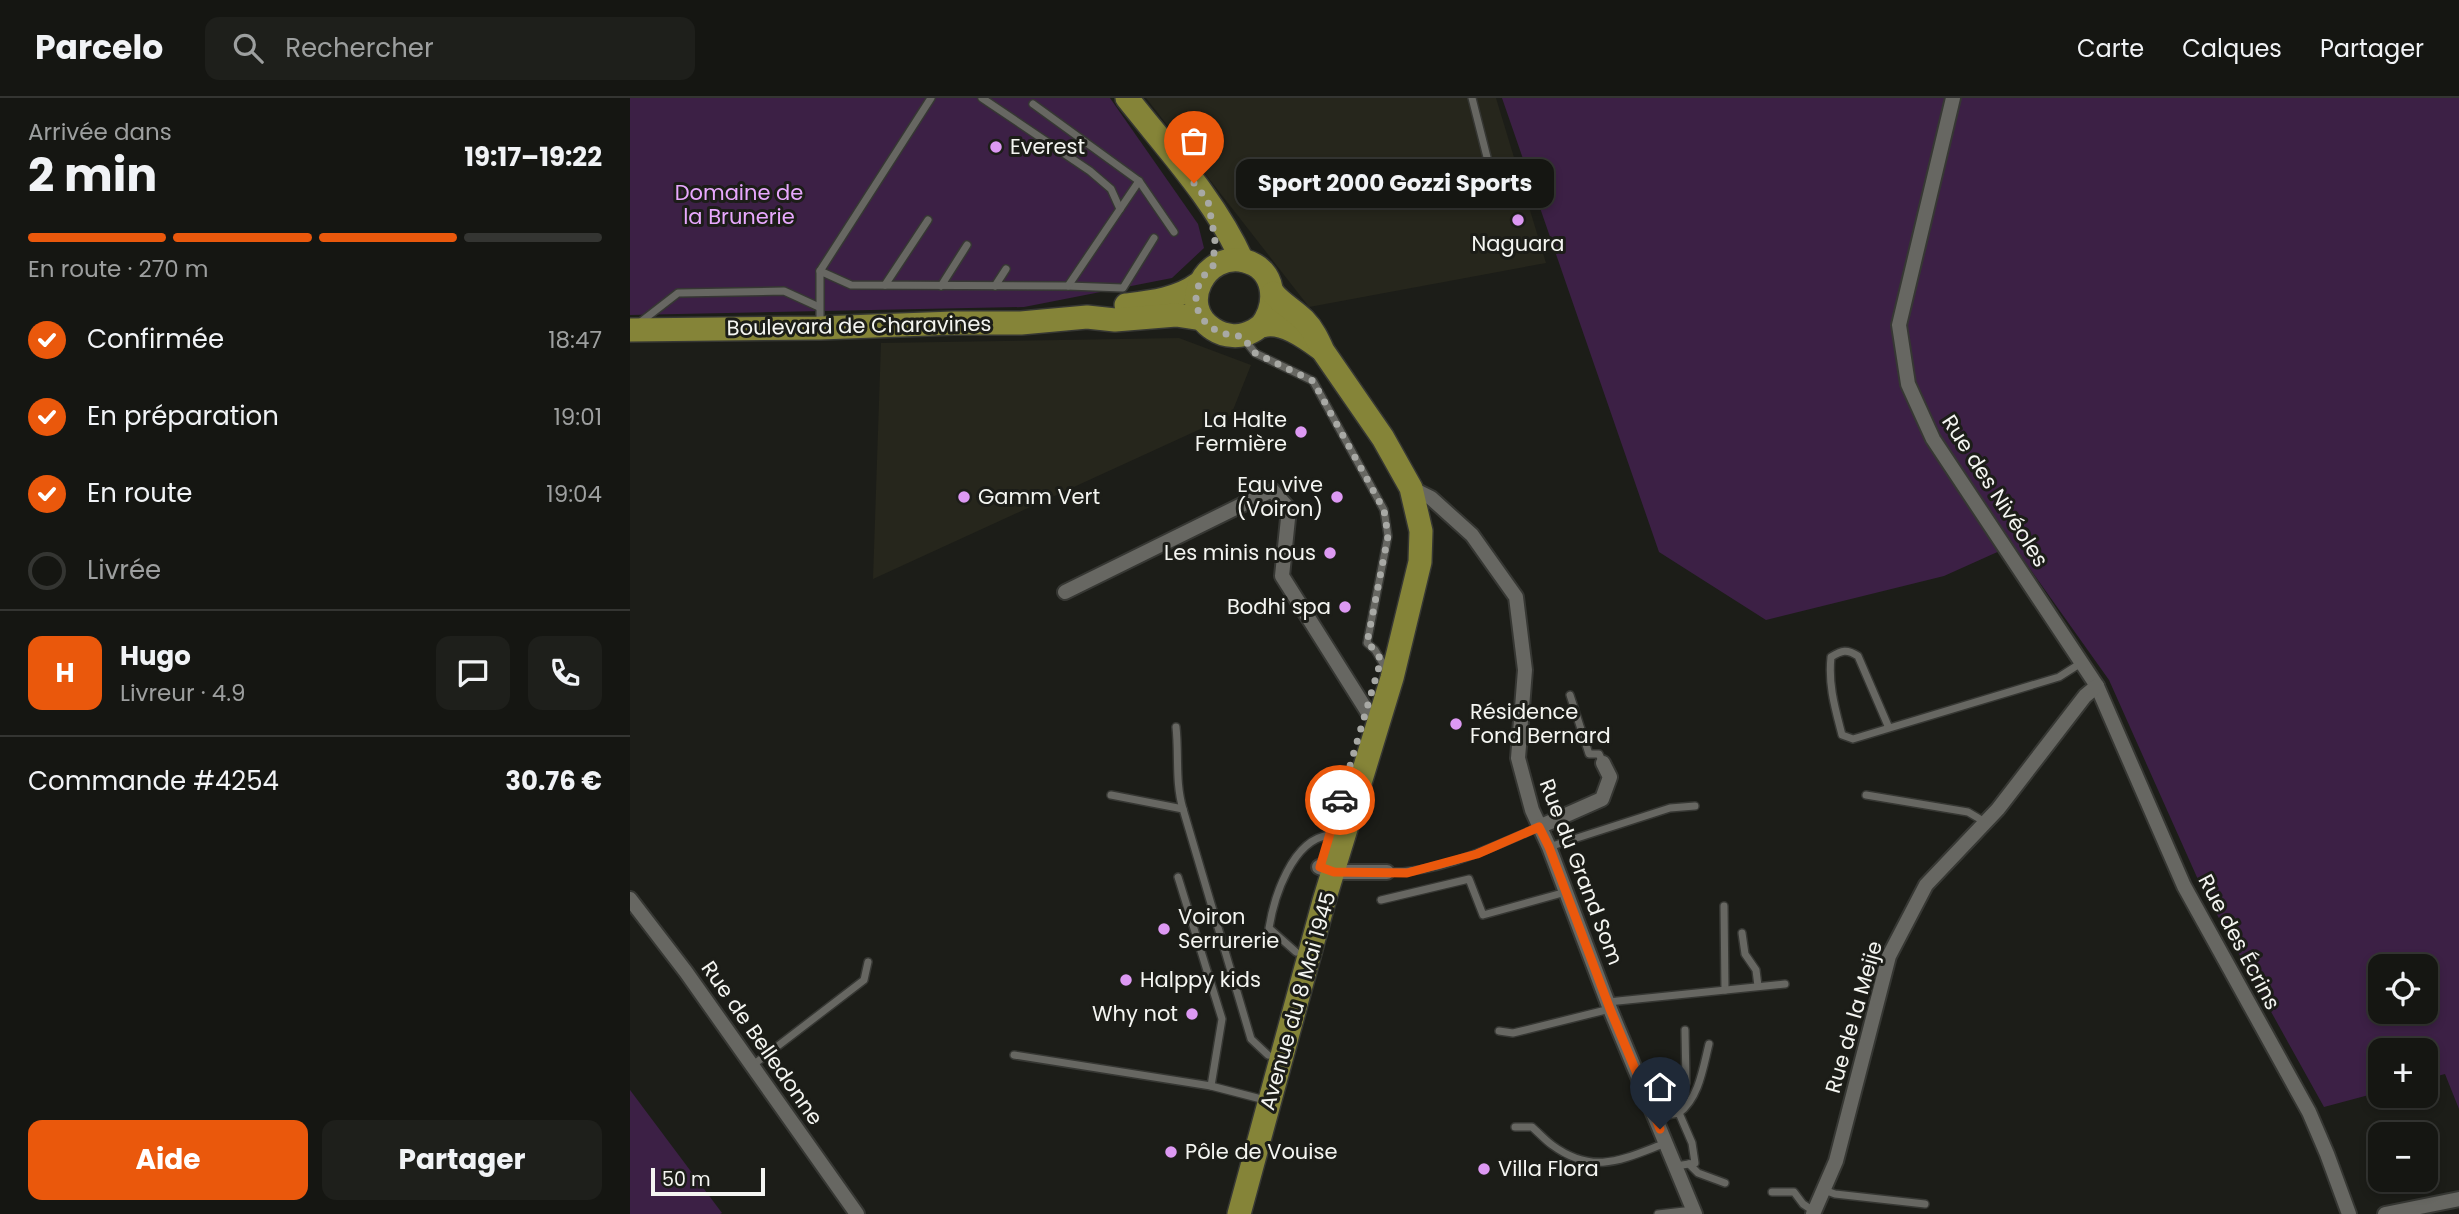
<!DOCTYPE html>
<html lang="fr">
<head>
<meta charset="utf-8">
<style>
  body { margin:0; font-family:Poppins,sans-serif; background:#1e1f1b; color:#f1f3f6; height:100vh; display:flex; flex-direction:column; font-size:26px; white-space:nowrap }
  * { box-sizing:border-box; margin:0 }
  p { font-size:23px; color:#9d9f9f }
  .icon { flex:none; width:38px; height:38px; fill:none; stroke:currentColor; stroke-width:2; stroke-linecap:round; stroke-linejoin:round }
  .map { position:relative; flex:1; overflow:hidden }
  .details { display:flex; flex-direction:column; background:#151612; width:630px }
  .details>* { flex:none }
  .buttons { position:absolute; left:1738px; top:856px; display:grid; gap:14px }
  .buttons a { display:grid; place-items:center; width:70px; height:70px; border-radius:14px; background:#151612; box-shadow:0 4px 10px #0003,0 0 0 2px #343532; font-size:35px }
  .scale { position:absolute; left:21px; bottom:18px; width:114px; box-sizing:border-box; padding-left:7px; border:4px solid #f4f5f1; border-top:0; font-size:19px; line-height:24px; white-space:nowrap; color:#f4f5f1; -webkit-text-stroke:5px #1c1d18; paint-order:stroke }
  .pin { position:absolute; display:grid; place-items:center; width:60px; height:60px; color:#fff; margin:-72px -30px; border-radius:50% 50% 50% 0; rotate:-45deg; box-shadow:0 0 7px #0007 }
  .pin .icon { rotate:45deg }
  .courier { position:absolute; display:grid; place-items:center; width:70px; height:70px; margin:-35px; border:5px solid #ea580c; border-radius:50%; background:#fff; color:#222; box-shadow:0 2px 9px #0007 }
  .bubble { position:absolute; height:49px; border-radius:14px; background:#151612; box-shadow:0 4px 10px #0003,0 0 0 2px #343532; font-size:23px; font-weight:700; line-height:49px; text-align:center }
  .head em { font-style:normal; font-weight:700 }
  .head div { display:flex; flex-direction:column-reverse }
  .head { display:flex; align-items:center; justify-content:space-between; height:119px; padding:0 28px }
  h1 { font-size:46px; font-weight:700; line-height:52px }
  .bar { display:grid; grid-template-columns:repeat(4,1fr); gap:10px 7px; align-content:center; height:84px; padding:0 28px }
  .bar i { height:9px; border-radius:5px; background:#343532 }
  .bar .active { background:#ea580c }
  .bar p { grid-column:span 4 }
  .line { display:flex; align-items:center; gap:18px; padding:0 28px; border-top:2px solid #343532 }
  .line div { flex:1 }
  .round { display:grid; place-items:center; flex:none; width:74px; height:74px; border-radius:14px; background:#1e1f1b }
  ol { padding:0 28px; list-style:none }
  li { display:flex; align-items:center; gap:21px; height:77px }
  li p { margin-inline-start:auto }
  li .icon { padding:7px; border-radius:50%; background:#ea580c; color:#fff; stroke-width:4 }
  li:last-child { color:#9d9f9f }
  li i { width:38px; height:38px; border:4px solid #343532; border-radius:50% }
  .cta { display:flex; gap:14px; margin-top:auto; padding:14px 28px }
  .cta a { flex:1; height:80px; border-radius:14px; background:#ea580c; color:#fff; font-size:28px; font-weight:700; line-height:80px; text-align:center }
  .cta a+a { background:#1e1f1b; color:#f1f3f6 }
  header { display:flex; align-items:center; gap:42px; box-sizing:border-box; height:98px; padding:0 35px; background:#151612; border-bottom:2px solid #343532 }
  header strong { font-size:33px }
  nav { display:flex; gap:38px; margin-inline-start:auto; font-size:24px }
  .search { width:490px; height:63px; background:#1e1f1b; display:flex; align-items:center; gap:18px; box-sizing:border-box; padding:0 24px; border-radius:14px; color:#9d9f9f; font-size:26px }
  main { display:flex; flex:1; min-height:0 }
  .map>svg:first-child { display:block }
  .built { fill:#26261c }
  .green { fill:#3c2045; fill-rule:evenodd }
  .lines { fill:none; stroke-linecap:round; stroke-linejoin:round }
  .service-casing { stroke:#363733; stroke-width:10 }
  .minor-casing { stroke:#363733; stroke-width:18 }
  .primary-casing { stroke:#363733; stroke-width:26 }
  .service { stroke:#676762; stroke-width:7 }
  .minor { stroke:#676762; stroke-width:14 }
  .primary { stroke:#858438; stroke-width:23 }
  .done { stroke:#a8a9a5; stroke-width:7; stroke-dasharray:0 12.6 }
  .route { stroke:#ea580c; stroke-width:9 }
  .poi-dot { fill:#dd99f3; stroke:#1c1d18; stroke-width:2.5 }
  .labels { text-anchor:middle; stroke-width:6; stroke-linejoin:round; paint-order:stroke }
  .poi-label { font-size:21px; fill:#f4f5f1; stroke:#1c1d18; text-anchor:start }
  .park-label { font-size:21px; fill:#e8a8fe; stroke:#1c1d18 }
  .street-label { font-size:21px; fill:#f4f5f1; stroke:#1c1d18 }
</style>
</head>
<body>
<header>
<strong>Parcelo</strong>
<div class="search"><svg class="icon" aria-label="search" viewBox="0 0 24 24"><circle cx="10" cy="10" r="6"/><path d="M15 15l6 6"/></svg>Rechercher</div>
<nav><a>Carte</a><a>Calques</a><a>Partager</a></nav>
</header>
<main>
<section class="details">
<div class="head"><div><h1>2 min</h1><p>Arrivée dans</p></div><em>19:17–19:22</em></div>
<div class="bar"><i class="active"></i><i class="active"></i><i class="active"></i><i></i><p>En route · 270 m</p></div>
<ol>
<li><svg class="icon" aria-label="check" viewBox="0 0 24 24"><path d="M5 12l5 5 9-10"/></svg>Confirmée<p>18:47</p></li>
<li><svg class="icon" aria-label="check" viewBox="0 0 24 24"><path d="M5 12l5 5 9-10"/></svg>En préparation<p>19:01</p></li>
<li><svg class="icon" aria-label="check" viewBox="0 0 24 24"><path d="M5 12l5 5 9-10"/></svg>En route<p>19:04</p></li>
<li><i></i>Livrée</li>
</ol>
<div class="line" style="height:126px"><b class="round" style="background:#ea580c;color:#fff">H</b><div><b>Hugo</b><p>Livreur · 4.9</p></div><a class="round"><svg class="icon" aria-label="chat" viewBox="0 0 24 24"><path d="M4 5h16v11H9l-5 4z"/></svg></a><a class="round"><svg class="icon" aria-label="phone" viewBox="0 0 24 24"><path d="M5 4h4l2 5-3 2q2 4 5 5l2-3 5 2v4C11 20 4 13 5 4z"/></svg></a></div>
<div class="line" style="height:91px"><div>Commande #4254</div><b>30.76 €</b></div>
<div class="cta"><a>Aide</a><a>Partager</a></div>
</section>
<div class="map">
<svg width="1829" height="1116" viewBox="0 0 1829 1116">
  <rect width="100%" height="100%" fill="#1c1d18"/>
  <g class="built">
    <polygon points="516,0 866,0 916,165 679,209"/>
    <polygon points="549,240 621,267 601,317 243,481 251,245"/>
  </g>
  <g class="green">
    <polygon points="0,0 480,0 568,126 574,150 542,180 394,209 0,217"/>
    <path d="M872,0H1829V1011L1815,976L1796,981V952H1750V994L1694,1009L1570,786L1479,582L1383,447L1314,478L1136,522L1029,454ZM1750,868H1796V914H1750Z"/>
    <polygon points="0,992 92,1115 90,1116 0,1116"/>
  </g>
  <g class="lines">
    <defs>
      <g id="service">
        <polyline points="352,0 460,73 481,91 490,111"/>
        <polyline points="842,0 859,67"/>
        <polyline points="403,6 509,83"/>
        <polyline points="190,173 301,0"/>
        <polyline points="255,187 298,122"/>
        <polyline points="311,188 337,147"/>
        <polyline points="365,188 376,171"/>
        <polyline points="438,188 493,190 524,140"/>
        <polyline points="8,226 48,195 154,193 189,209"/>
        <polyline points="190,226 190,173 221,187 438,188 509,83 544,134"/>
        <polyline points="614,241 625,255 683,283 754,412 758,438 737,545 745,552 758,574"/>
        <polyline points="940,597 959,656 969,656 973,665"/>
        <path d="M546,629C549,656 545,685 553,711"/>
        <path d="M1259,630L1228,558C1217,551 1212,552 1201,559C1198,587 1205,610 1212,637L1223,641L1429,579L1451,565"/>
        <polyline points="481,697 553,711 621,941 638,957"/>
        <polyline points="1236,697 1338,714 1355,724"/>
        <polyline points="919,749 1040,710 1065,708"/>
        <path d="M757,774C809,776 862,749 909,729"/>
        <polyline points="548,779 592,921 581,988"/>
        <polyline points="751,802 839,781 853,817 936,794"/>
        <polyline points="1094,808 1095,892"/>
        <polyline points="1112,835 1115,856 1126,872 1128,888"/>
        <path d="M666,854L639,830C644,799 662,742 699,737"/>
        <polyline points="978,904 1155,886"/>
        <path d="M1055,932L1056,985L1048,1005L1049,1015C1069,1000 1073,970 1079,946"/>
        <polyline points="869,933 883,935 980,911"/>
        <polyline points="384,957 581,988 635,1002"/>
        <polyline points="123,967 234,882 238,864"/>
        <polyline points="1025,1019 1049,1015 1062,1045 1065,1065 1046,1068"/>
        <path d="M885,1029H902C909,1035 915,1042 922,1047C964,1078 993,1061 1036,1045"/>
        <polyline points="1059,1066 1068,1075 1095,1085"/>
        <polyline points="1194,1092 1205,1096 1295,1106"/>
        <polyline points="1142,1094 1164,1094 1173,1106 1185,1114"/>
        <polyline points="1028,1116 1063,1112"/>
      </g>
      <g id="minor">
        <polyline points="1323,0 1269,227 1278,286 1303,341 1467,588 1554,788 1679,1014 1697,1056 1719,1116"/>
        <polyline points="781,390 801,400 842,437 886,499 895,572 888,660 902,712 919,749 980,911 1065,1116"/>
        <polyline points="435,494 642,392 659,411 652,478 737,613 751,618"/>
        <polyline points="909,729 972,701 980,679 973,665"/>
        <polyline points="689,769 704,774 757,774"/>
        <polyline points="0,801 56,874 227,1116"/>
        <polyline points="1183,1116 1206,1063 1259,858 1296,787 1368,711 1455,598 1467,588"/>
        <polyline points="1755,1116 1829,1101"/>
      </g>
      <g id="primary">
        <path d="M497,0C538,52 585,102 612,162"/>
        <path d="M496,207C521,204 548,201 568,186"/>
        <path d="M631,228C648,206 646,171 615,163C575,153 547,208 583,231C595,239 611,240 623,233C626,232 629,228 632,228C652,222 676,240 691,251"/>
        <polyline points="0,232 190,230 324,225 391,225 457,219 485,222 546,217 572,221"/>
        <path d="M609,1116L694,803L762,580L790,464L791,433L781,390L753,340L693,253C688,242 683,231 674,222C664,212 652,206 643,195"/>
      </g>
    </defs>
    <use href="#service" class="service-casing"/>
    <use href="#minor" class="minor-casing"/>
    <use href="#primary" class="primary-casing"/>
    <use href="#service" class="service"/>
    <use href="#minor" class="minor"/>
    <use href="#primary" class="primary"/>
  </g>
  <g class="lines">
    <path class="done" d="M564,85L578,103L585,141L583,168C550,197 568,238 612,238L625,255L683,283L754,412L758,438L737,545L745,552L751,562L710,702"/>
    <polyline class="route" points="710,702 690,769 704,774 777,775 847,756 909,729 919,749 980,911 1030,1031"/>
  </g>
  <g class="poi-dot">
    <circle cx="366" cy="49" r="7"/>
    <circle cx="888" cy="122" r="7"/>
    <circle cx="671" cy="334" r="7"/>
    <circle cx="334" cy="399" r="7"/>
    <circle cx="707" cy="399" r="7"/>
    <circle cx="700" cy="455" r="7"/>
    <circle cx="715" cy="509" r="7"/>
    <circle cx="826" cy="626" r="7"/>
    <circle cx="534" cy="831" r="7"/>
    <circle cx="496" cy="882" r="7"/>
    <circle cx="562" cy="916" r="7"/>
    <circle cx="541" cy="1054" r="7"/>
    <circle cx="854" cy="1071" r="7"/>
  </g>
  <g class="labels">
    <g class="poi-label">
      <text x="380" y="56">Everest</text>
      <text x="888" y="153" text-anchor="middle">Naguara</text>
      <text x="657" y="329" text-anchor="end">La Halte<tspan x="657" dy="24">Fermière</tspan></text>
      <text x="693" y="394" text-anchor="end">Eau vive<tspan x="693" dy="24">(Voiron)</tspan></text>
      <text x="348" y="406">Gamm Vert</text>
      <text x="686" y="462" text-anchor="end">Les minis nous</text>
      <text x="701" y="516" text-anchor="end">Bodhi spa</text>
      <text x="840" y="621">Résidence<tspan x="840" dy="24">Fond Bernard</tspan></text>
      <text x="548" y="826">Voiron<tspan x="548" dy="24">Serrurerie</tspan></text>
      <text x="510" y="889">Halppy kids</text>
      <text x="548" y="923" text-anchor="end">Why not</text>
      <text x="555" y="1061">Pôle de Vouise</text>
      <text x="868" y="1078">Villa Flora</text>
    </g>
    <g class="park-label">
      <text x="109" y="102">Domaine de<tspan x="109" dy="24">la Brunerie</tspan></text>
    </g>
    <g class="street-label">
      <text transform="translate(229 228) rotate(-1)" y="7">Boulevard de Charavines</text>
      <text transform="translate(1365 393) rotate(57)" y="7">Rue des Nivéoles</text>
      <text transform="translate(951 774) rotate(69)" y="7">Rue du Grand Som</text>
      <text transform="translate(1609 844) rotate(62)" y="7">Rue des Écrins</text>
      <text transform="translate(668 903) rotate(-74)" y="7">Avenue du 8 Mai 1945</text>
      <text transform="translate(1224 919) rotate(-74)" y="7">Rue de la Meije</text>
      <text transform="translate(132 945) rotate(55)" y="7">Rue de Belledonne</text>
    </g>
  </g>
</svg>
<div class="buttons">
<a><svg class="icon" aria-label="locate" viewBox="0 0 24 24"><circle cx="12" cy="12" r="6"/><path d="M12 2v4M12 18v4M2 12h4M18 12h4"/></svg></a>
<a>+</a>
<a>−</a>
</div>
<div class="scale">50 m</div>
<div class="pin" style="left:564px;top:85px;background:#ea580c"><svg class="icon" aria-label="bag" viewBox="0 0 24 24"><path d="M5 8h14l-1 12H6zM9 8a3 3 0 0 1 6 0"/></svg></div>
<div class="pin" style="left:1030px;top:1031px;background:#1f2937"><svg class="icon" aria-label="home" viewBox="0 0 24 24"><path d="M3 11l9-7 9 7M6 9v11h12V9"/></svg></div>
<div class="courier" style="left:710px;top:702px"><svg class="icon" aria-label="car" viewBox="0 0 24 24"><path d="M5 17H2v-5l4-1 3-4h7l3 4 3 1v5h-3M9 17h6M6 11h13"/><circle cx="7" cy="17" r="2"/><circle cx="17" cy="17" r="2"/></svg></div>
<div class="bubble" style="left:606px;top:61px;width:318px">Sport 2000 Gozzi Sports</div>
</div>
</main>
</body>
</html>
